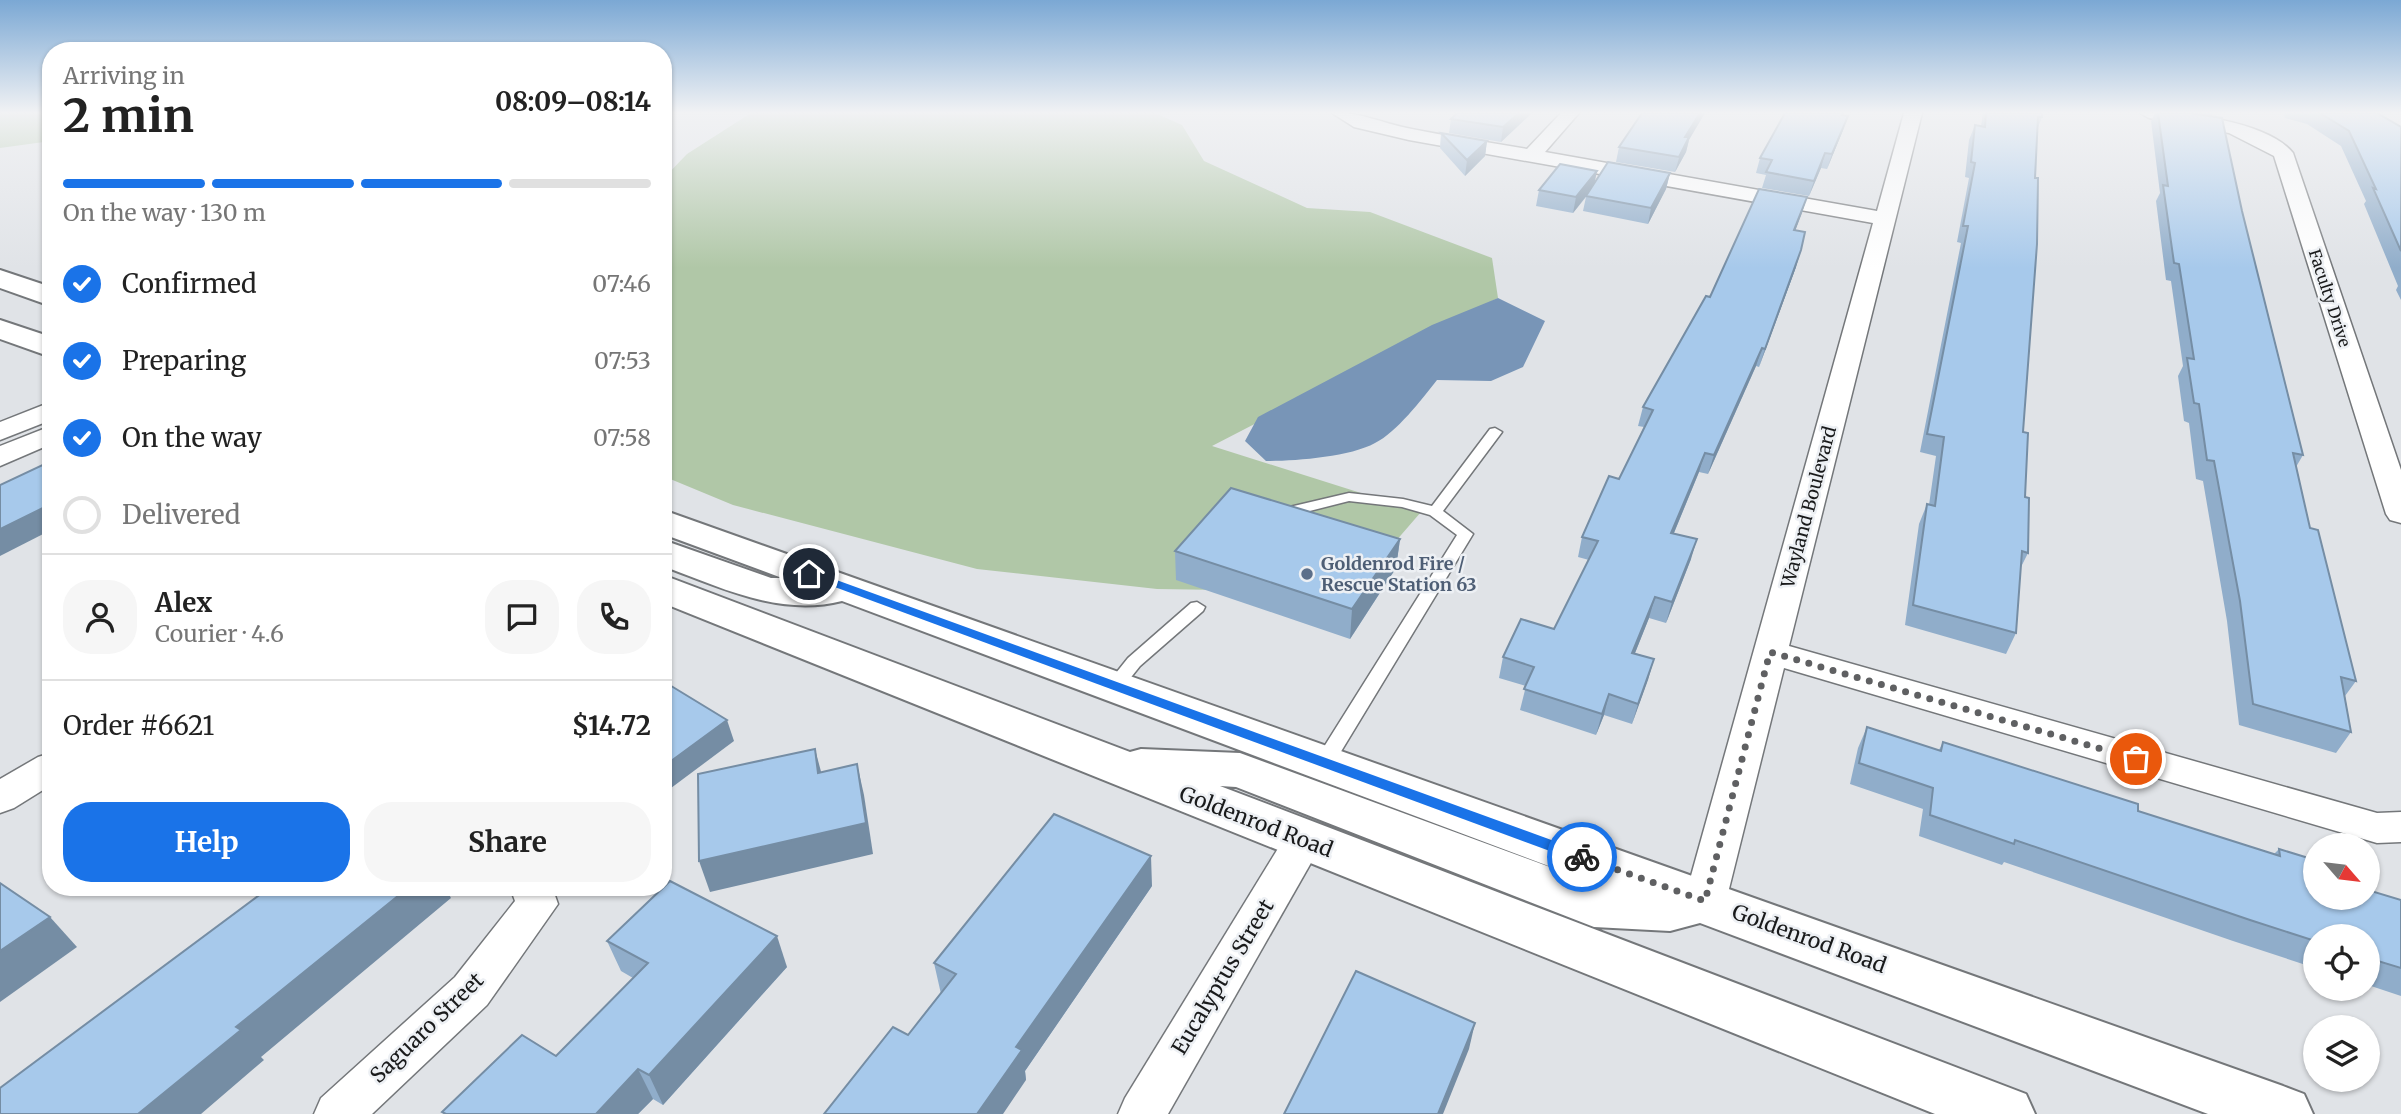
<!DOCTYPE html>
<html lang="en">
<head>
<meta charset="utf-8">
<style>
  body { margin:0; font-family:Merriweather,serif; background:#f6f6f6; color:#222; height:100vh; display:flex; flex-direction:column; font-size:26px; white-space:nowrap }
  * { box-sizing:border-box; margin:0 }
  p { font-size:23px; color:#767676 }
  .icon { flex:none; width:38px; height:38px; fill:none; stroke:currentColor; stroke-width:2; stroke-linecap:round; stroke-linejoin:round }
  .map { position:relative; flex:1; overflow:hidden }
  .sheet { position:absolute; left:42px; top:42px; width:630px; height:854px; display:flex; flex-direction:column; background:#fff; border-radius:28px; box-shadow:0 2px 5px #0004 }
  .sheet>* { flex:none }
  .needle { width:46px; rotate:118deg }
  .tools { position:absolute; left:2303px; top:833px; display:grid; gap:14px }
  .tools a { display:grid; place-items:center; width:77px; height:77px; border-radius:50%; background:#fff; box-shadow:0 2px 5px #0004; font-size:35px }
  .pin { position:absolute; display:grid; place-items:center; width:60px; height:60px; color:#fff; margin:-30px; border:4px solid #fff; border-radius:50%; box-shadow:0 2px 7px #0007 }
  .courier { position:absolute; display:grid; place-items:center; width:70px; height:70px; margin:-35px; border:5px solid #1a73e8; border-radius:50%; background:#fff; color:#222; box-shadow:0 2px 9px #0007 }
  .summary em { font-style:normal; font-weight:700 }
  .summary div { display:flex; flex-direction:column-reverse }
  .summary { display:flex; align-items:center; justify-content:space-between; height:119px; padding:0 21px }
  h1 { font-size:46px; font-weight:700; line-height:52px }
  .bar { display:grid; grid-template-columns:repeat(4,1fr); gap:10px 7px; align-content:center; height:84px; padding:0 21px }
  .bar i { height:9px; border-radius:5px; background:#e0e0e0 }
  .bar .active { background:#1a73e8 }
  .bar p { grid-column:span 4 }
  .line { display:flex; align-items:center; gap:18px; padding:0 21px; border-top:2px solid #e0e0e0 }
  .line div { flex:1 }
  .round { display:grid; place-items:center; flex:none; width:74px; height:74px; border-radius:28px; background:#f6f6f6 }
  ol { padding:0 21px; list-style:none }
  li { display:flex; align-items:center; gap:21px; height:77px }
  li p { margin-inline-start:auto }
  li .icon { padding:7px; border-radius:50%; background:#1a73e8; color:#fff; stroke-width:4 }
  li:last-child { color:#767676 }
  li i { width:38px; height:38px; border:4px solid #e0e0e0; border-radius:50% }
  .cta { display:flex; gap:14px; margin-top:auto; padding:14px 21px }
  .cta a { flex:1; height:80px; border-radius:28px; background:#1a73e8; color:#fff; font-size:28px; font-weight:700; line-height:80px; text-align:center }
  .cta a+a { background:#f6f6f6; color:#222 }
  .map>svg:first-child { display:block }
  .green { fill:#b0c7a7 }
  .water { fill:#7895b7 }
  .lines { fill:none; stroke-linecap:round; stroke-linejoin:round }
  .lane-casing { stroke:#74777a; stroke-width:3 }
  .street-casing { stroke:#74777a; stroke-width:3 }
  .secondary-casing { stroke:#74777a; stroke-width:4 }
  .lane { fill:#fff; fill-rule:evenodd }
  .street { fill:#fff; fill-rule:evenodd }
  .secondary { fill:#fff; fill-rule:evenodd }
  .wall { fill:#90adca }
  .shaded-wall { fill:#758da4 }
  .building { fill:#a7c9eb; stroke:#758da4; stroke-width:2 }
  .route { fill:#1a73e8 }
  .done { stroke:#5f6062; stroke-width:7; stroke-dasharray:0 12.6 }
  .service-dot { fill:#5c6f8a; stroke:#edf0f4; stroke-width:2.5 }
  .labels { text-anchor:middle; stroke-width:5; stroke-linejoin:round; paint-order:stroke }
  .far-street-label { font-size:16px; fill:#191a1b; stroke:#edf0f4 }
  .street-label { font-size:18px; fill:#191a1b; stroke:#edf0f4 }
  .service-label { font-size:18px; font-weight:bold; fill:#4e5e75; stroke:#edf0f4; text-anchor:start }
  .near-street-label { font-size:21px; fill:#191a1b; stroke:#edf0f4 }
</style>
</head>
<body>
<div class="map">
<svg width="2401" height="1114" viewBox="0 0 2401 1114">
  <rect width="100%" height="100%" fill="#e0e3e7"/>
  <g class="green">
    <polygon points="0,113 51,113 51,141 0,148"/>
    <polygon points="751,113 1155,113 1182,125 1204,161 1307,208 1370,212 1492,258 1498,298 1212,446 1421,512 1369,572 1297,591 1157,589 977,569 733,505 663,476 663,179 687,154"/>
  </g>
  <path class="water" d="M1498,298L1545,321L1523,367L1491,381L1437,380C1422,399 1396,433 1375,443C1350,457 1295,461 1266,461L1245,441L1258,417L1432,325Z"/>
  <g class="lines">
    <defs>
      <g id="lane">
        <polygon points="1495,428 1502,432 1443,511 1473,534 1331,768 1324,770 1317,768 1315,763 1317,758 1457,535 1430,515 1402,507 1349,501 1286,517 1278,512 1281,509 1349,493 1403,499 1432,506 1490,429"/>
        <polygon points="1197,602 1205,607 1203,611 1140,666 1120,691 1108,691 1105,687 1108,683 1128,658 1191,603"/>
      </g>
      <g id="street">
        <path d="M1332,113C1357,111 1382,123 1407,128C1446,136 1487,142 1527,149L1561,113H1579L1545,152L1877,211L1904,113H1922L1789,646L2377,813L2401,812V842L2377,843L1784,668L1726,901L1720,913L1705,918L1690,913L1684,901L1873,223L1409,140L1354,127Z"/>
        <path d="M2140,113C2178,110 2268,121 2293,153L2401,470V523L2390,520L2386,514L2274,156L2229,133L2149,118Z"/>
        <polygon points="51,402 51,420 0,440 0,422"/>
        <polygon points="51,426 51,444 0,466 0,446"/>
        <polygon points="51,753 51,785 14,808 0,813 0,779 38,757"/>
        <polygon points="1304,824 1318,829 1324,840 1168,1114 1118,1114 1125,1098 1290,829"/>
        <polygon points="510,887 552,887 558,904 487,1005 372,1114 314,1114 321,1098 455,977 515,901"/>
      </g>
      <g id="secondary">
        <polygon points="0,270 51,287 51,306 0,288"/>
        <polygon points="0,320 51,337 51,357 0,339"/>
        <path d="M663,510L2283,1086L2304,1094L2313,1114H2208L1700,923L1670,931L1594,927L1236,787L1220,786L2026,1094L2035,1114H1935L663,603V575L1130,752L1141,749L1240,753L1599,885L842,601C779,617 720,587 663,566V540L771,578H782L663,534Z"/>
      </g>
    </defs>
    <use href="#lane" class="lane-casing"/>
    <use href="#street" class="street-casing"/>
    <use href="#secondary" class="secondary-casing"/>
    <use href="#lane" class="lane"/>
    <use href="#street" class="street"/>
    <use href="#secondary" class="secondary"/>
  </g>
  <g class="wall">
    <polygon points="1532,113 1501,142 1449,133 1451,119"/>
    <polygon points="1983,113 2042,113 2042,117 2037,130 2023,432 2028,553 2021,567 2016,633 2006,654 1905,625 1919,524 1927,504 1929,505 1936,456 1920,452 1961,243 1957,242 1969,178 1965,177 1969,140 1975,125 1981,126"/>
    <polygon points="2155,113 2213,113 2212,116 2201,115 2242,211 2303,455 2296,467 2310,528 2356,681 2345,696 2351,732 2336,753 2239,725 2227,621 2203,481 2196,479 2189,423 2184,421 2178,376 2183,366 2171,281 2166,280 2156,201 2160,193 2151,121"/>
    <polygon points="2284,113 2377,113 2401,127 2401,300 2396,290 2398,286 2364,204 2366,201 2341,146 2307,124 2285,118"/>
    <polygon points="1843,115 1843,130 1827,169 1821,168 1809,196 1762,188 1766,175 1756,173 1760,158"/>
    <polygon points="1441,133 1487,141 1485,156 1465,176 1440,148"/>
    <polygon points="1689,140 1686,152 1675,172 1616,162 1619,147"/>
    <polygon points="1670,173 1666,189 1648,224 1583,211 1586,197 1573,213 1536,206 1539,190"/>
    <polygon points="1807,197 1795,231 1796,267 1759,367 1756,366 1708,474 1699,472 1674,533 1691,559 1666,623 1649,618 1635,653 1654,659 1632,724 1604,715 1596,735 1520,710 1526,686 1499,678 1503,657 1554,629 1589,560 1578,557 1582,537 1619,479 1644,427 1638,426 1643,407 1710,297"/>
    <polygon points="1400,539 1396,568 1350,639 1176,580 1175,551"/>
    <polygon points="1867,727 1939,750 1943,742 2138,811 2274,854 2279,849 2315,898 2401,900 2401,996 2368,985 2368,936 2315,936 2315,968 2233,941 2004,862 2002,865 1919,836 1923,809 1850,784 1858,748"/>
    <polygon points="1152,886 1025,1071 1026,1080 908,1035 941,994 934,963"/>
    <polygon points="607,941 787,967 663,1105 653,1099 638,1114 444,1114 442,1112 556,1056 633,978 621,971"/>
  </g>
  <g class="shaded-wall">
    <polygon points="1519,113 1532,113 1501,142 1503,127"/>
    <polygon points="1700,113 1705,113 1689,140 1686,152 1675,172 1685,137"/>
    <polygon points="1848,116 1843,130 1827,169 1832,154"/>
    <polygon points="1487,141 1485,156 1465,176 1467,160"/>
    <polygon points="1825,153 1821,168 1809,196 1814,181"/>
    <polygon points="1597,171 1594,186 1573,213 1576,197"/>
    <polygon points="1670,173 1666,189 1648,224 1651,208"/>
    <polygon points="1807,197 1802,213 1789,247 1794,230"/>
    <polygon points="1801,250 1796,267 1759,367 1765,349"/>
    <polygon points="1762,348 1756,366 1708,474 1714,455"/>
    <polygon points="1705,453 1699,472 1666,552 1671,533"/>
    <polygon points="51,504 51,530 0,556 0,529"/>
    <polygon points="1400,539 1396,568 1350,639 1352,609"/>
    <polygon points="1697,539 1691,559 1666,623 1672,602"/>
    <polygon points="1655,597 1649,618 1627,673 1632,653"/>
    <polygon points="1654,659 1648,680 1632,724 1638,704"/>
    <polygon points="1609,694 1604,715 1596,735 1602,714"/>
    <polygon points="727,720 734,741 663,794 663,767"/>
    <polygon points="815,749 823,779 818,773"/>
    <polygon points="857,764 864,795 873,854 710,892 699,861"/>
    <polygon points="1151,856 1152,886 1025,1071 1026,1080 1003,1114 977,1114 1016,1047"/>
    <polygon points="409,887 445,887 451,898 261,1057 264,1060 201,1114 138,1114 236,1027"/>
    <polygon points="50,917 77,947 0,1002 0,951"/>
    <polygon points="777,936 787,967 663,1105 649,1075"/>
    <polygon points="1475,1023 1469,1049 1443,1114 1438,1114"/>
    <polygon points="638,1069 653,1099 638,1114 596,1114"/>
  </g>
  <g class="building">
    <polygon points="1457,113 1519,113 1503,127 1451,119"/>
    <polygon points="1642,113 1700,113 1685,137 1689,137 1679,157 1619,147"/>
    <polygon points="1785,113 1843,113 1842,115 1848,116 1832,154 1825,153 1814,181 1766,172 1772,160 1760,158"/>
    <polygon points="1986,113 2042,113 2042,117 2038,117 2035,178 2038,178 2037,244 2023,432 2028,433 2025,497 2029,498 2028,553 2022,551 2016,633 1913,605 1927,504 1935,506 1944,437 1927,434 1968,226 1963,226 1975,163 1971,162 1975,125 1985,127"/>
    <polygon points="2158,113 2190,113 2222,118 2242,211 2303,455 2293,453 2310,528 2318,530 2356,681 2341,677 2351,732 2253,704 2240,601 2214,461 2207,460 2199,404 2194,403 2187,358 2194,359 2179,264 2174,263 2163,185 2168,186"/>
    <polygon points="2320,113 2377,113 2401,127 2401,251 2373,188 2376,189 2349,131"/>
    <polygon points="1441,133 1487,141 1467,160"/>
    <polygon points="1608,162 1670,173 1651,208 1586,196"/>
    <polygon points="1560,164 1597,171 1576,197 1539,190"/>
    <polygon points="1759,189 1807,197 1794,230 1805,232 1801,250 1765,349 1762,348 1714,455 1705,453 1671,533 1697,539 1672,602 1655,597 1632,653 1654,659 1638,704 1609,694 1602,714 1524,689 1534,667 1503,657 1521,619 1554,629 1598,541 1582,537 1609,476 1619,479 1653,410 1643,407 1706,296 1710,297"/>
    <polygon points="51,461 51,504 0,529 0,485"/>
    <polygon points="1231,488 1400,539 1352,609 1175,551"/>
    <polygon points="663,681 727,720 663,767"/>
    <polygon points="1867,727 1941,751 1943,742 2138,804 2138,811 2280,856 2279,849 2315,860 2315,898 2368,898 2368,890 2401,900 2401,968 2368,958 2368,936 2315,936 2315,941 2250,920 2015,840 2014,844 1930,815 1933,788 1859,763"/>
    <polygon points="815,749 818,773 857,764 866,823 699,861 698,774"/>
    <polygon points="1054,814 1151,856 1016,1047 1022,1050 977,1114 824,1114 893,1027 908,1035 956,974 934,963"/>
    <polygon points="670,881 777,936 649,1075 638,1069 596,1114 446,1114 442,1112 522,1035 556,1056 648,963 607,941"/>
    <polygon points="0,883 50,917 0,951"/>
    <polygon points="270,887 409,887 236,1027 241,1030 138,1114 0,1114 0,1088"/>
    <polygon points="1356,971 1475,1023 1438,1114 1284,1114"/>
  </g>
  <linearGradient id="sky" x2="0" y2="1"><stop stop-color="#7ba8d4"/><stop offset="0.42" stop-color="#f1f2f4"/><stop offset="1" stop-color="#f1f2f4" stop-opacity="0"/></linearGradient>
  <rect width="2401" height="268" fill="url(#sky)"/>
  <polygon class="route" points="809,570 1587,853 1589,857 1587,861 1577,861 805,576 805,571"/>
  <g class="lines">
    <polyline class="done" points="1582,857 1705,901 1770,652 2136,759"/>
  </g>
  <circle class="service-dot" cx="1307" cy="574" r="7"/>
  <g class="labels">
    <g class="far-street-label">
      <text transform="translate(2330 298) rotate(72)" y="6">Faculty Drive</text>
    </g>
    <g class="street-label">
      <text transform="translate(1809 507) rotate(-75)" y="6">Wayland Boulevard</text>
    </g>
    <g class="service-label">
      <text x="1321" y="570">Goldenrod Fire /<tspan x="1321" dy="21">Rescue Station 63</tspan></text>
    </g>
    <g class="near-street-label">
      <text transform="translate(1256 822) rotate(21)" y="7">Goldenrod Road</text>
      <text transform="translate(1809 939) rotate(20)" y="7">Goldenrod Road</text>
      <text transform="translate(1223 977) rotate(-59)" y="7">Eucalyptus Street</text>
      <text transform="translate(427 1028) rotate(-44)" y="7">Saguaro Street</text>
    </g>
  </g>
</svg>
<div class="tools">
<a><svg class="needle" viewBox="-14 -14 28 28"><path d="M0-13l5 13h-10z" fill="#e53935"/><path d="M0 13l5-13h-10z" fill="#767676"/></svg></a>
<a><svg class="icon" aria-label="locate" viewBox="0 0 24 24"><circle cx="12" cy="12" r="6"/><path d="M12 2v4M12 18v4M2 12h4M18 12h4"/></svg></a>
<a><svg class="icon" aria-label="layers" viewBox="0 0 24 24"><path d="M12 4l9 5-9 5-9-5zM3 14l9 5 9-5"/></svg></a>
</div>
<div class="pin" style="left:2136px;top:759px;background:#ea580c"><svg class="icon" aria-label="bag" viewBox="0 0 24 24"><path d="M5 8h14l-1 12H6zM9 8a3 3 0 0 1 6 0"/></svg></div>
<div class="pin" style="left:809px;top:574px;background:#1f2937"><svg class="icon" aria-label="home" viewBox="0 0 24 24"><path d="M3 11l9-7 9 7M6 9v11h12V9"/></svg></div>
<div class="courier" style="left:1582px;top:857px"><svg class="icon" aria-label="bike" viewBox="0 0 24 24"><circle cx="6" cy="16" r="4"/><circle cx="18" cy="16" r="4"/><path d="M6 16l4-8h5l3 8M10 8l3 8H6M13 5h3"/></svg></div>
<section class="sheet">
<div class="summary"><div><h1>2 min</h1><p>Arriving in</p></div><em>08:09–08:14</em></div>
<div class="bar"><i class="active"></i><i class="active"></i><i class="active"></i><i></i><p>On the way · 130 m</p></div>
<ol>
<li><svg class="icon" aria-label="check" viewBox="0 0 24 24"><path d="M5 12l5 5 9-10"/></svg>Confirmed<p>07:46</p></li>
<li><svg class="icon" aria-label="check" viewBox="0 0 24 24"><path d="M5 12l5 5 9-10"/></svg>Preparing<p>07:53</p></li>
<li><svg class="icon" aria-label="check" viewBox="0 0 24 24"><path d="M5 12l5 5 9-10"/></svg>On the way<p>07:58</p></li>
<li><i></i>Delivered</li>
</ol>
<div class="line" style="height:126px"><a class="round"><svg class="icon" aria-label="person" viewBox="0 0 24 24"><circle cx="12" cy="8" r="4"/><path d="M4 21q1-7 8-7t8 7"/></svg></a><div><b>Alex</b><p>Courier · 4.6</p></div><a class="round"><svg class="icon" aria-label="chat" viewBox="0 0 24 24"><path d="M4 5h16v11H9l-5 4z"/></svg></a><a class="round"><svg class="icon" aria-label="phone" viewBox="0 0 24 24"><path d="M5 4h4l2 5-3 2q2 4 5 5l2-3 5 2v4C11 20 4 13 5 4z"/></svg></a></div>
<div class="line" style="height:91px"><div>Order #6621</div><b>$14.72</b></div>
<div class="cta"><a>Help</a><a>Share</a></div>
</section>
</div>
</body>
</html>
